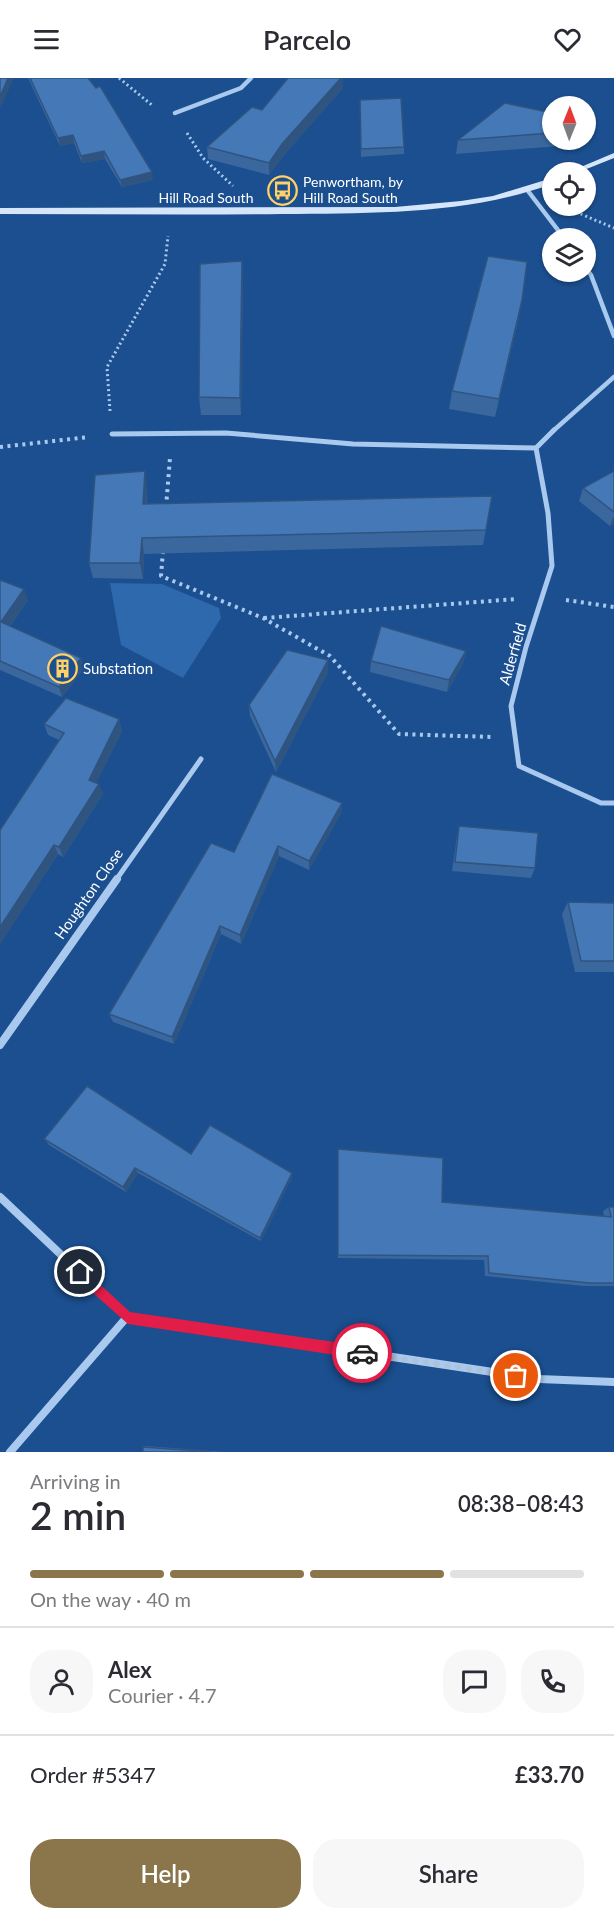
<!DOCTYPE html>
<html lang="en">
<head>
<meta charset="utf-8">
<style>
  body { margin:0; font-family:Lato,sans-serif; background:#f7f7f7; color:#2b2b33; height:100vh; display:flex; flex-direction:column; font-size:22px; white-space:nowrap }
  * { box-sizing:border-box; margin:0 }
  p { font-size:20px; color:#7c7c81 }
  .icon { flex:none; width:33px; height:33px; fill:none; stroke:currentColor; stroke-width:2; stroke-linecap:round; stroke-linejoin:round }
  .map { position:relative; height:1374px; overflow:hidden }
  .panel { display:flex; flex-direction:column; background:#fff; flex:1 }
  .panel>* { flex:none }
  .needle { width:39px; rotate:1deg }
  .tools { position:absolute; left:542px; top:18px; display:grid; gap:12px }
  .tools a { display:grid; place-items:center; width:54px; height:54px; border-radius:50%; background:#fff; box-shadow:0 2px 4px #0004; font-size:30px }
  .pin { position:absolute; display:grid; place-items:center; width:51px; height:51px; color:#fff; margin:-26px; border:3px solid #fff; border-radius:50%; box-shadow:0 2px 6px #0007 }
  .courier { position:absolute; display:grid; place-items:center; width:60px; height:60px; margin:-30px; border:4px solid #e11d48; border-radius:50%; background:#fff; color:#222; box-shadow:0 2px 8px #0007 }
  .headline em { font-style:normal; font-weight:600 }
  .headline div { display:flex; flex-direction:column-reverse }
  .headline { display:flex; align-items:center; justify-content:space-between; height:102px; padding:0 30px }
  h1 { font-size:39px; font-weight:600; line-height:45px }
  .bar { display:grid; grid-template-columns:repeat(4,1fr); gap:9px 6px; align-content:center; height:72px; padding:0 30px }
  .bar i { height:8px; border-radius:4px; background:#e1e1e2 }
  .bar .current { background:#8a764a }
  .bar p { grid-column:span 4 }
  .line { display:flex; align-items:center; gap:15px; padding:0 30px; border-top:2px solid #e1e1e2 }
  .line div { flex:1 }
  .round { display:grid; place-items:center; flex:none; width:63px; height:63px; border-radius:24px; background:#f7f7f7 }
  .button { display:flex; gap:12px; margin-top:auto; padding:12px 30px }
  .button a { flex:1; height:69px; border-radius:24px; background:#8a764a; color:#fff; font-size:24px; font-weight:600; line-height:69px; text-align:center }
  .button a+a { background:#f7f7f7; color:#2b2b33 }
  header { display:flex; justify-content:space-between; align-items:center; height:78px; padding:0 30px; background:#fff; font-size:27px; font-weight:600 }
  .map>svg:first-child { display:block }
  .green { fill:#2e69ad }
  .lines { fill:none; stroke-linecap:round; stroke-linejoin:round }
  .path-far1 { stroke:#a9c9ee; stroke-width:3; stroke-dasharray:2 3; stroke-linecap:butt }
  .path { stroke:#a9c9ee; stroke-width:4; stroke-dasharray:3 4.5; stroke-linecap:butt }
  .street-far2 { stroke:#a9c9ee; stroke-width:4.5 }
  .street-far1 { stroke:#a9c9ee; stroke-width:5 }
  .street { stroke:#a9c9ee; stroke-width:8 }
  .secondary { fill:#d6e6fa; fill-rule:evenodd }
  .wall { fill:#3a679d }
  .shaded-wall { fill:#305480 }
  .building { fill:#4478b7; stroke:#305480; stroke-width:1.5 }
  .route { fill:#e11d48 }
  .done { stroke:#afc1d8; stroke-width:6; stroke-dasharray:0 10.8 }
  .labels { text-anchor:middle; stroke-width:4.5; stroke-linejoin:round; paint-order:stroke }
  .far-poi-label { font-size:14px; fill:#fff; stroke:#1b4f8f; text-anchor:start }
  .far-street-label { font-size:14px; fill:#fff; stroke:#1b4f8f }
  .street-label { font-size:15px; fill:#fff; stroke:#1b4f8f }
  .poi-label { font-size:15px; fill:#fff; stroke:#1b4f8f; text-anchor:start }
</style>
</head>
<body>
<header><svg class="icon" aria-label="menu" viewBox="0 0 24 24"><path d="M4 6h16M4 12h16M4 18h16"/></svg>Parcelo<svg class="icon" aria-label="heart" viewBox="0 0 24 24"><path d="M12 20l-8-8c-3-5 5-10 8-4 3-6 11-1 8 4z"/></svg></header>
<div class="map">
<svg width="614" height="1374" viewBox="0 0 614 1374">
  <rect width="100%" height="100%" fill="#1b4f8f"/>
  <polygon class="green" points="110,505 162,506 219,530 221,540 183,600 121,567"/>
  <g class="lines">
    <g class="path-far1">
      <polyline points="119,0 153,28"/>
      <polyline points="187,55 203,80 233,108"/>
      <polyline points="576,134 614,150"/>
      <polyline points="110,333 107,289 165,186 168,158"/>
    </g>
    <g class="path">
      <polyline points="0,369 89,359"/>
      <polyline points="166,429 170,380"/>
      <polyline points="163,473 161,498 263,540 330,578 399,656 492,659"/>
      <polyline points="566,522 614,529"/>
      <polyline points="264,540 517,521"/>
    </g>
    <g class="street-far2">
      <polyline points="175,35 241,10 251,0"/>
      <polyline points="528,113 564,160"/>
      <polyline points="585,189 591,197 614,258"/>
      <polyline points="553,353 614,299"/>
    </g>
    <g class="street-far1">
      <polyline points="554,352 536,370 548,435 552,488 526,569 511,628 519,688 601,725 614,725"/>
      <polyline points="112,356 226,355 353,366 536,370"/>
      <polyline points="116,802 201,681"/>
    </g>
    <g class="street">
      <polyline points="0,967 117,801"/>
      <polyline points="0,1119 127,1239"/>
      <polyline points="127,1239 539,1301 614,1304"/>
      <polyline points="10,1374 127,1239"/>
    </g>
    <g class="secondary">
      <polygon points="614,75 614,80 579,94 569,94"/>
      <path d="M552,100V106C465,137 373,135 282,136C188,137 94,136 0,136V130L395,129L461,123L493,118Z"/>
    </g>
  </g>
  <g class="wall">
    <polygon points="28,0 88,0 153,102 122,109 105,81 82,85 74,65 60,68"/>
    <polygon points="288,0 343,0 343,10 283,78 269,97 208,81 207,69 262,32"/>
    <polygon points="360,22 404,69 404,76 361,79"/>
    <polygon points="552,35 552,62 585,62 585,41 589,52 586,66 456,76 458,62"/>
    <polygon points="243,201 241,337 201,337 199,319"/>
    <polygon points="519,240 495,339 449,331 452,313"/>
    <polygon points="614,393 614,446 610,448 579,423 583,410"/>
    <polygon points="147,409 147,426 492,418 483,467 144,476 143,501 93,500 89,485"/>
    <polygon points="0,502 28,522 10,548 81,580 84,590 62,619 0,592"/>
    <polygon points="466,573 463,585 447,614 370,594 371,583"/>
    <polygon points="328,594 276,694 250,638 249,627"/>
    <polygon points="119,641 122,653 96,705 103,716 63,779 58,776 0,866 0,752 59,662 48,657 44,646"/>
    <polygon points="342,725 341,735 309,792 279,778 241,866 221,856 174,966 113,944 109,936 234,774"/>
    <polygon points="459,748 535,790 531,800 452,793 457,758"/>
    <polygon points="568,824 614,825 614,894 575,894 562,836"/>
    <polygon points="44,1061 191,1076 292,1099 261,1163 138,1095 126,1114 49,1067"/>
    <polygon points="338,1071 442,1124 604,1138 603,1133 609,1129 614,1129 614,1208 584,1208 485,1198 484,1182 338,1180"/>
    <polygon points="147,1368 223,1374 143,1374 143,1369"/>
  </g>
  <g class="shaded-wall">
    <polygon points="8,0 14,0 0,31 0,19"/>
    <polygon points="341,0 343,0 343,10 283,78 269,97 269,85 282,66"/>
    <polygon points="73,57 74,65 60,68 58,60"/>
    <polygon points="104,73 105,81 82,85 81,78"/>
    <polygon points="152,94 153,102 122,109 120,102"/>
    <polygon points="242,183 243,201 241,337 240,320"/>
    <polygon points="522,222 519,240 495,339 499,321"/>
    <polygon points="145,393 147,409 146,442 143,426"/>
    <polygon points="614,437 614,446 610,448"/>
    <polygon points="142,460 144,476 143,501 140,485"/>
    <polygon points="24,511 28,522 5,554 1,544"/>
    <polygon points="466,573 463,585 447,614 449,602"/>
    <polygon points="81,580 84,590 62,619 59,609"/>
    <polygon points="328,582 328,594 276,694 275,683"/>
    <polygon points="119,641 122,653 93,712 89,702"/>
    <polygon points="99,706 103,716 63,779 59,769"/>
    <polygon points="342,725 341,735 309,792 309,783"/>
    <polygon points="54,767 58,776 0,866 0,849"/>
    <polygon points="278,768 279,778 241,866 240,857"/>
    <polygon points="220,848 221,856 174,966 172,959"/>
    <polygon points="135,1090 138,1095 126,1114 123,1109"/>
    <polygon points="292,1095 292,1099 261,1163 260,1160"/>
  </g>
  <g class="building">
    <polygon points="0,0 8,0 0,19"/>
    <polygon points="30,0 88,0 96,10 100,8 152,94 120,102 104,73 81,78 73,57 58,60"/>
    <polygon points="288,0 341,0 282,66 269,85 207,69 252,29 262,32"/>
    <polygon points="401,20 404,69 361,71 360,22"/>
    <polygon points="505,25 552,35 552,55 458,62"/>
    <polygon points="585,41 590,42 589,52 585,52"/>
    <polygon points="488,178 527,184 522,222 499,321 452,313"/>
    <polygon points="242,183 240,320 199,319 200,186"/>
    <polygon points="145,393 143,426 492,418 486,452 142,460 140,485 89,485 95,397"/>
    <polygon points="614,393 614,434 583,410"/>
    <polygon points="0,502 24,511 1,544 81,580 59,609 0,583"/>
    <polygon points="381,548 466,573 449,602 371,583"/>
    <polygon points="287,572 328,582 275,683 249,627"/>
    <polygon points="66,620 119,641 89,702 99,706 59,769 54,767 0,849 0,752 64,655 44,646"/>
    <polygon points="272,696 342,725 309,783 278,768 240,857 220,848 172,959 109,936 211,765 234,774"/>
    <polygon points="459,748 538,755 535,790 455,784"/>
    <polygon points="568,824 614,825 614,883 581,883"/>
    <polygon points="87,1008 191,1076 210,1047 292,1095 260,1160 135,1090 123,1109 44,1061"/>
    <polygon points="338,1071 443,1080 442,1124 611,1139 609,1129 614,1129 614,1205 590,1205 489,1195 488,1178 338,1177"/>
    <polygon points="143,1369 212,1374 143,1374"/>
  </g>
  <polygon class="route" points="80,1188 130,1234 362,1268 366,1270 368,1275 366,1279 362,1281 128,1246 75,1199 75,1190"/>
  <g class="lines">
    <polyline class="done" points="362,1275 516,1298"/>
  </g>
  <defs>
    <symbol id="bus-ring" viewBox="-11 -11 22 22"><circle r="9.5" fill="#1b4f8f" stroke="#ffd166" stroke-width="1.5"/><path d="M-5-6H5V4H4V6H2V4H-2V6H-4V4H-5ZM-3.5-4V0h7V-4ZM-3.5 1.2v1.5H-2V1.2ZM2 1.2v1.5H3.5V1.2Z" fill="#ffd166"/></symbol>
    <symbol id="building-ring" viewBox="-11 -11 22 22"><circle r="9.5" fill="#1b4f8f" stroke="#ffd166" stroke-width="1.5"/><path d="M-4-6H4V6H1V3H-1V6H-4ZM-2.5-4.3h1.7v1.8h-1.7ZM.8-4.3h1.7v1.8H.8ZM-2.5-1h1.7V.8h-1.7ZM.8-1h1.7V.8H.8Z" fill="#ffd166"/></symbol>
  </defs>
  <g fill-rule="evenodd">
    <use href="#bus-ring" x="266" y="96" width="33" height="33"/>
    <use href="#building-ring" x="46" y="574" width="33" height="33"/>
  </g>
  <g class="labels">
    <g class="far-poi-label">
      <text x="303" y="109">Penwortham, by<tspan x="303" dy="16">Hill Road South</tspan></text>
    </g>
    <g class="far-street-label">
      <text x="206" y="125">Hill Road South</text>
    </g>
    <g class="street-label">
      <text transform="translate(513 576) rotate(-74)" y="5">Alderfield</text>
      <text transform="translate(89 816) rotate(-55)" y="5">Houghton Close</text>
    </g>
    <g class="poi-label">
      <text x="83" y="596">Substation</text>
    </g>
  </g>
</svg>
<div class="tools">
<a><svg class="needle" viewBox="-14 -14 28 28"><path d="M0-13l5 13h-10z" fill="#e53935"/><path d="M0 13l5-13h-10z" fill="#7c7c81"/></svg></a>
<a><svg class="icon" aria-label="locate" viewBox="0 0 24 24"><circle cx="12" cy="12" r="6"/><path d="M12 2v4M12 18v4M2 12h4M18 12h4"/></svg></a>
<a><svg class="icon" aria-label="layers" viewBox="0 0 24 24"><path d="M12 4l9 5-9 5-9-5zM3 14l9 5 9-5"/></svg></a>
</div>
<div class="pin" style="left:516px;top:1298px;background:#ea580c"><svg class="icon" aria-label="bag" viewBox="0 0 24 24"><path d="M5 8h14l-1 12H6zM9 8a3 3 0 0 1 6 0"/></svg></div>
<div class="pin" style="left:80px;top:1194px;background:#1f2937"><svg class="icon" aria-label="home" viewBox="0 0 24 24"><path d="M3 11l9-7 9 7M6 9v11h12V9"/></svg></div>
<div class="courier" style="left:362px;top:1275px"><svg class="icon" aria-label="car" viewBox="0 0 24 24"><path d="M5 17H2v-5l4-1 3-4h7l3 4 3 1v5h-3M9 17h6M6 11h13"/><circle cx="7" cy="17" r="2"/><circle cx="17" cy="17" r="2"/></svg></div>
</div>
<section class="panel">
<div class="headline"><div><h1>2 min</h1><p>Arriving in</p></div><em>08:38–08:43</em></div>
<div class="bar"><i class="current"></i><i class="current"></i><i class="current"></i><i></i><p>On the way · 40 m</p></div>
<div class="line" style="height:108px"><a class="round"><svg class="icon" aria-label="person" viewBox="0 0 24 24"><circle cx="12" cy="8" r="4"/><path d="M4 21q1-7 8-7t8 7"/></svg></a><div><b>Alex</b><p>Courier · 4.7</p></div><a class="round"><svg class="icon" aria-label="chat" viewBox="0 0 24 24"><path d="M4 5h16v11H9l-5 4z"/></svg></a><a class="round"><svg class="icon" aria-label="phone" viewBox="0 0 24 24"><path d="M5 4h4l2 5-3 2q2 4 5 5l2-3 5 2v4C11 20 4 13 5 4z"/></svg></a></div>
<div class="line" style="height:78px"><div>Order #5347</div><b>£33.70</b></div>
<div class="button"><a>Help</a><a>Share</a></div>
</section>
</body>
</html>
